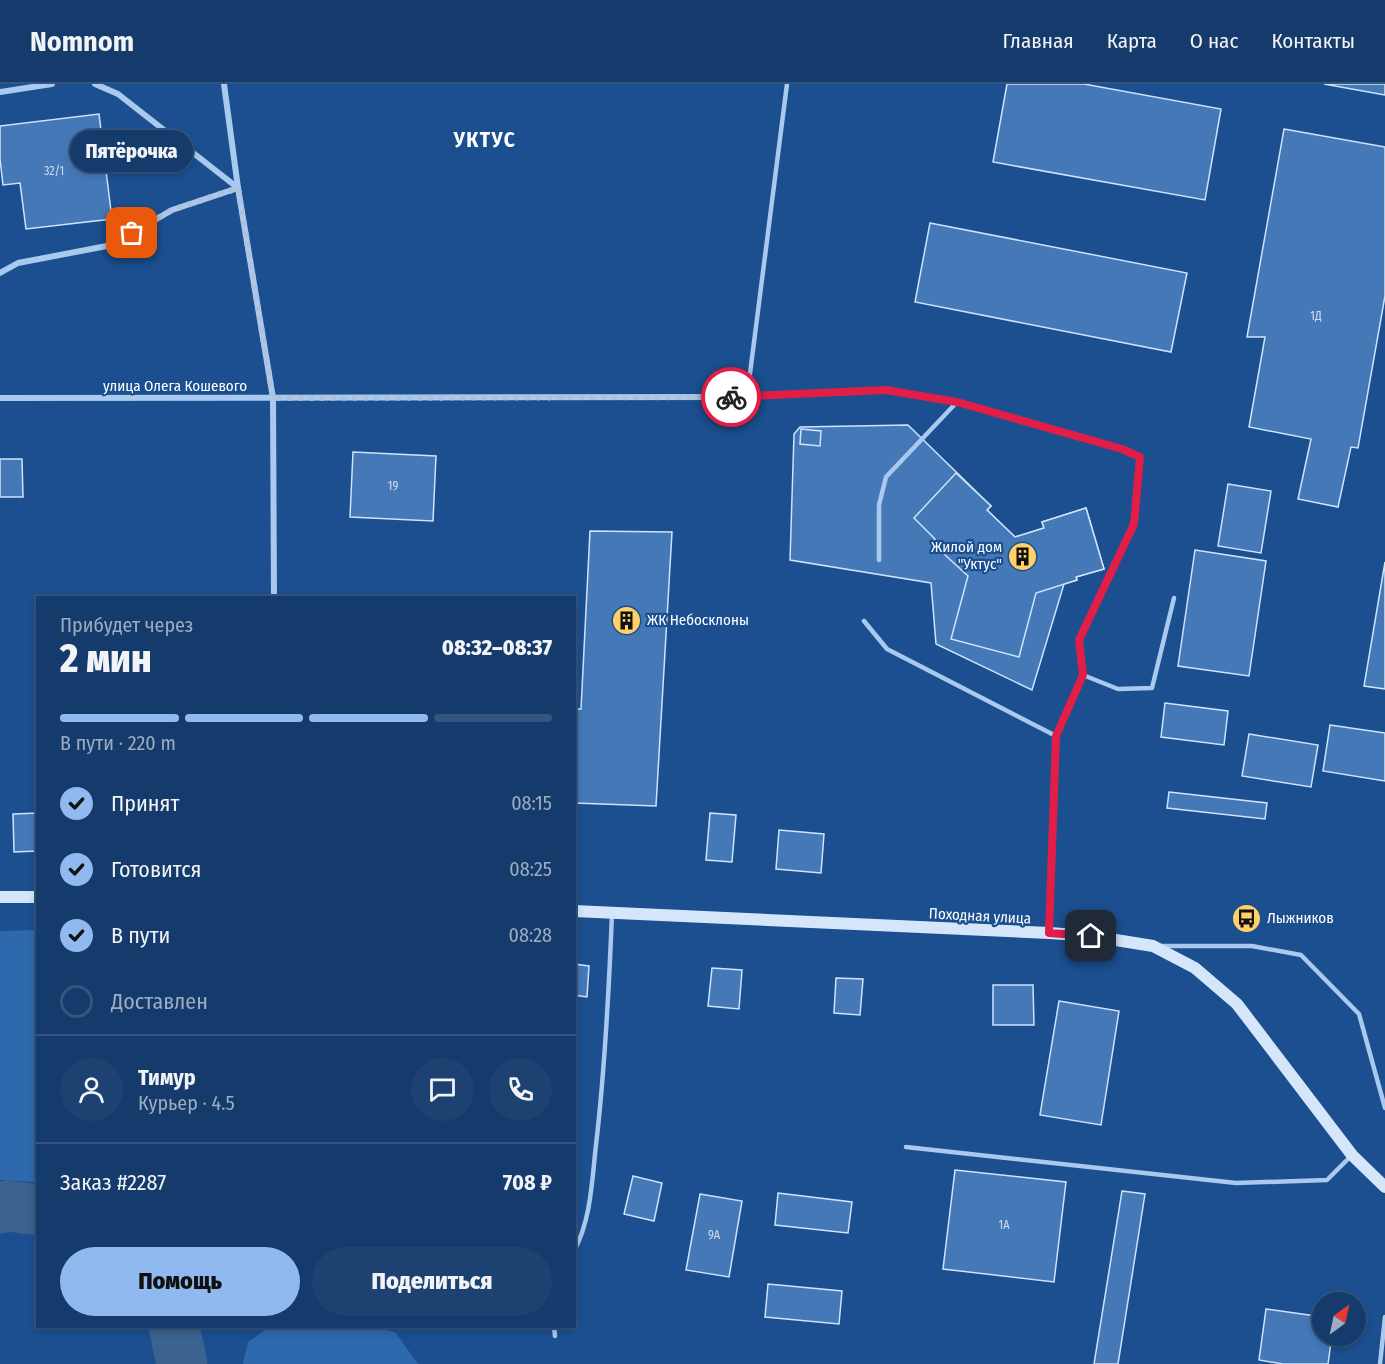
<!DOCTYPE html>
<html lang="ru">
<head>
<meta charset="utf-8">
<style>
  body { margin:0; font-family:"Fira Sans Condensed",sans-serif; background:#1d4271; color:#f1f3f6; height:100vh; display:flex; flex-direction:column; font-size:22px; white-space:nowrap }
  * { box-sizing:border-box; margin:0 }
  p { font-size:20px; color:#9dadc1 }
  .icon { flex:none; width:33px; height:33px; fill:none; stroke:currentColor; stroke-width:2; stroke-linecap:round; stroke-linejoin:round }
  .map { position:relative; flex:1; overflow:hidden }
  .side { position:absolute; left:36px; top:512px; width:540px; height:732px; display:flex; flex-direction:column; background:#143b6b; border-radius:0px; box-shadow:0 3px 9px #0003,0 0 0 2px #33557e }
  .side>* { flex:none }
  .needle { width:39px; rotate:33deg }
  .buttons { position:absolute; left:1312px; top:1208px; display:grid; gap:12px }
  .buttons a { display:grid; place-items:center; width:54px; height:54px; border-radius:50%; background:#143b6b; box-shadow:0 3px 9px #0003,0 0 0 2px #33557e; font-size:30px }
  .pin { position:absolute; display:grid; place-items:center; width:51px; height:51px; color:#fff; margin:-26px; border-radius:12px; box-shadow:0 3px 9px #0006 }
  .courier { position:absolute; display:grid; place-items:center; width:60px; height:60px; margin:-30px; border:4px solid #e11d48; border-radius:50%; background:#fff; color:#222; box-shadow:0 2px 8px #0007 }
  .bubble { position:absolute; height:42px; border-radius:21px; background:#143b6b; box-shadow:0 3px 9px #0003,0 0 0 2px #33557e; font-size:20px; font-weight:800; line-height:42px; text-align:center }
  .overview em { font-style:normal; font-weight:800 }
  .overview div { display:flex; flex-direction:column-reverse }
  .overview { display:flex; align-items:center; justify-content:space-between; height:102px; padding:0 24px }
  h1 { font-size:39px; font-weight:800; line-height:45px }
  .bar { display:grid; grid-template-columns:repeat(4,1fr); gap:9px 6px; align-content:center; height:72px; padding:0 24px }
  .bar i { height:8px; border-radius:4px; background:#33557e }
  .bar .active { background:#90b9f0 }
  .bar p { grid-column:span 4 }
  .line { display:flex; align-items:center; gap:15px; padding:0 24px; border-top:2px solid #33557e }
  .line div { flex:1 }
  .round { display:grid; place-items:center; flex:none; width:63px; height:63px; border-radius:32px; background:#1d4271 }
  ol { padding:0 24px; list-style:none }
  li { display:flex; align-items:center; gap:18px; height:66px }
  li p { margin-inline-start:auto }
  li .icon { padding:6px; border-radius:50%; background:#90b9f0; color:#111; stroke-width:4 }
  li:last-child { color:#9dadc1 }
  li i { width:33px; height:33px; border:3px solid #33557e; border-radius:50% }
  .primary-button { display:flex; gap:12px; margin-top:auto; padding:12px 24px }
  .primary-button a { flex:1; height:69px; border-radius:36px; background:#90b9f0; color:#111; font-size:24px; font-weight:800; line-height:69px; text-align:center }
  .primary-button a+a { background:#1d4271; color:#f1f3f6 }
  header { display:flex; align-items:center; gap:36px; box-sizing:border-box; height:84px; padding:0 30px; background:#143b6b; border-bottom:2px solid #33557e }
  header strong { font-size:28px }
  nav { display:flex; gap:33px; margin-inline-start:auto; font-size:21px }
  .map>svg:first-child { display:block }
  .green { fill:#2e69ad }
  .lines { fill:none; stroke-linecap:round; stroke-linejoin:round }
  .river { stroke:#3c6290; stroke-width:51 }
  .building { fill:#4478b7; stroke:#cfe3fa; stroke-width:1.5 }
  .lane { stroke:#a9c9ee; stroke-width:4.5 }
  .street { stroke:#a9c9ee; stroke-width:6 }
  .secondary { stroke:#d6e6fa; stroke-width:12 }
  .done { stroke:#afc1d8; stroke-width:6; stroke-dasharray:0 10.8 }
  .route { stroke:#e11d48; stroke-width:8 }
  .labels { text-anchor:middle; stroke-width:4.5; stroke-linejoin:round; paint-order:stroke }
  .number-label { font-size:12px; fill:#d0dded }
  .street-label { font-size:15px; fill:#fff; stroke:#1b4f8f }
  .poi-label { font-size:15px; fill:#fff; stroke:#1b4f8f; text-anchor:start }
  .district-label { font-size:21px; font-weight:bold; letter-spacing:1.5px; fill:#fff; stroke:#1b4f8f }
</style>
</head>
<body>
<header>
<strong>Nomnom</strong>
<nav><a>Главная</a><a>Карта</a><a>О нас</a><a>Контакты</a></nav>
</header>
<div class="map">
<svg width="1385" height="1280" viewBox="0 0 1385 1280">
  <rect width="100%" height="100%" fill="#1b4f8f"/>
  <g class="green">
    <polygon points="37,846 37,1098 0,1096 0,847"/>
    <polygon points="271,1242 367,1242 395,1248 418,1280 243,1280 248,1258"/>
  </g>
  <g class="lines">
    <g class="river">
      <polyline points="0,1124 8,1122 38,1126"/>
      <polyline points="174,1242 182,1280"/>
    </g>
  </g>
  <g class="building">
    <polygon points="1007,0 1084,0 1221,25 1205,116 993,78"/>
    <polygon points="1324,0 1385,0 1385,11"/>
    <polygon points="99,30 112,135 26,145 20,99 3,101 0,75 0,42"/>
    <polygon points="1284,45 1385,63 1385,212 1358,364 1351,363 1338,423 1298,415 1311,355 1249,343 1265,253 1247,253"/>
    <polygon points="930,139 1187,189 1171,268 915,218"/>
    <polygon points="908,341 991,422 987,426 1015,453 1044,444 1042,438 1086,424 1104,485 1076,493 1077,496 1064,500 1032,606 936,560 931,499 790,476 794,350 800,343"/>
    <polygon points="801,345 821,347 820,362 800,360"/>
    <polygon points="353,368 436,372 433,437 350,433"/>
    <polygon points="0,375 22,375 23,413 0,413"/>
    <polygon points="956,389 991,422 987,426 1015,453 1044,444 1042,438 1086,424 1104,485 1076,493 1077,496 1036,509 1019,573 951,555 968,492 932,459 935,455 914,434"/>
    <polygon points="1228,400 1271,407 1261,469 1218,462"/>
    <polygon points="590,447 672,448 656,722 574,719 574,625 581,625"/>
    <polygon points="1195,466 1266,477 1249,592 1178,582"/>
    <polygon points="1385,478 1385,605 1364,602"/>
    <polygon points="1165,619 1228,627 1224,661 1161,653"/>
    <polygon points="1330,641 1385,649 1385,697 1323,687"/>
    <polygon points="1249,650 1318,661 1311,703 1242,692"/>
    <polygon points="1169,708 1267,719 1265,735 1167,724"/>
    <polygon points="38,729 38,767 14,768 13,730"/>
    <polygon points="710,729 736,731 732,778 706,776"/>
    <polygon points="779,746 824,750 821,789 776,785"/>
    <polygon points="574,880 589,882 587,913 574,911"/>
    <polygon points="712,884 742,886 739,925 708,922"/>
    <polygon points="836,894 863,895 860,931 834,929"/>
    <polygon points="993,901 1033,901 1034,941 993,941"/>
    <polygon points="1059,917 1119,927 1101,1041 1040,1031"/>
    <polygon points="955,1086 1066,1098 1054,1198 943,1185"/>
    <polygon points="633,1092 662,1099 654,1137 624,1130"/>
    <polygon points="1122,1107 1145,1110 1118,1280 1094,1280"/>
    <polygon points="778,1109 852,1118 848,1149 775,1141"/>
    <polygon points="700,1110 742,1117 729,1193 686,1186"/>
    <polygon points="768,1200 842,1207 839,1240 765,1233"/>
    <polygon points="1266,1225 1323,1233 1323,1251 1332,1251 1328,1280 1283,1280 1259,1276"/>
  </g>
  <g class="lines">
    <g class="lane">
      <polyline points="787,0 747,313 886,306 957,318 1122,365 1140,373 1134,440 1079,556 1083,591"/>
      <polyline points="879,476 879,421 886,393 957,318"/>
      <polyline points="864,537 887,565 1056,652"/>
      <polyline points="1049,847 1056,652 1083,591 1118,605 1152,604 1174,514"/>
      <polyline points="1161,862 1252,862 1301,871 1359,930 1385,1024"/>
      <polyline points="906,1063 1236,1099 1327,1096 1352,1071"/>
      <path d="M574,1167C591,1136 592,1096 596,1061C605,984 609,906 612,829"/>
      <polyline points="554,1242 555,1252"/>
      <polyline points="1380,1280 1385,1233"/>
    </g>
    <g class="street">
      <polyline points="95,0 118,10 238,104"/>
      <polyline points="224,0 238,104 273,314 274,513"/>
      <polyline points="0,8 52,0"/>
      <polyline points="0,189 18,179 112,161 172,126 238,104"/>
      <polyline points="0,314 747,313"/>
    </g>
    <g class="secondary">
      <polyline points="0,813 38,813"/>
      <polyline points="574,827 1049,849 1091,852 1153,862 1195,884 1237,920 1352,1071 1385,1103"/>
    </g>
  </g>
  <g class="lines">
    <polyline class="done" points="132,149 172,126 238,104 273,314 731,313"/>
    <polyline class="route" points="731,313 886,306 957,318 1122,365 1140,373 1134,440 1079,556 1083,591 1056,652 1049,849 1091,852"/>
  </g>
  <defs>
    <symbol id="building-disc" viewBox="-11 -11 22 22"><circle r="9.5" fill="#ffd166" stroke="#1b4f8f"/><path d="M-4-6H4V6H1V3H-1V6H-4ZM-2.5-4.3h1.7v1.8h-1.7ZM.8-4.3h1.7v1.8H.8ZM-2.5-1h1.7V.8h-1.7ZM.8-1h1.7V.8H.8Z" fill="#111"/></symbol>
    <symbol id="bus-disc" viewBox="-11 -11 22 22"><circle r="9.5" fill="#ffd166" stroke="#1b4f8f"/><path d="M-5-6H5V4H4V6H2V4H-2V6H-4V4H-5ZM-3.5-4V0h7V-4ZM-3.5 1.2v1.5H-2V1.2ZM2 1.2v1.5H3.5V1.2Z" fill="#111"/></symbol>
  </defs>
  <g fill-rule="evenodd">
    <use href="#building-disc" x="1006" y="456" width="33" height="33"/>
    <use href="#building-disc" x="610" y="520" width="33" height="33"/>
    <use href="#bus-disc" x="1230" y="818" width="33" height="33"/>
  </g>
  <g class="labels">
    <g class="number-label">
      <text x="54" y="91">32/1</text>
      <text x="1316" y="236">1Д</text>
      <text x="393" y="406">19</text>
      <text x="1004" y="1145">1А</text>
      <text x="714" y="1155">9А</text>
    </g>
    <g class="street-label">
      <text x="175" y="307">улица Олега Кошевого</text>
      <text transform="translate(980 832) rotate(3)" y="5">Походная улица</text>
    </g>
    <g class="poi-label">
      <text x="1002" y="468" text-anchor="end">Жилой дом<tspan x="1002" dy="17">"Уктус"</tspan></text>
      <text x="647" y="541">ЖК Небосклоны</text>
      <text x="1267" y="839">Лыжников</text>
    </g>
    <g class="district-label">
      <text x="485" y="63">УКТУС</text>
    </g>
  </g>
</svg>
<div class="buttons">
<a><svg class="needle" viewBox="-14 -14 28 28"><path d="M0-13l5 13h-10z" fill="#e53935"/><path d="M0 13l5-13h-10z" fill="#9dadc1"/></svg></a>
</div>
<div class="pin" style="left:132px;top:149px;background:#ea580c"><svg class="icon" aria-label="bag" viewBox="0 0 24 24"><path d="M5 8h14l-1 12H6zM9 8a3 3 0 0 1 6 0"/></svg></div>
<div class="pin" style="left:1091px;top:852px;background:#1f2937"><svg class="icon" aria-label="home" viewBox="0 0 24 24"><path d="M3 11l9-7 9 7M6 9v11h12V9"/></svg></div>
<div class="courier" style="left:731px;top:313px"><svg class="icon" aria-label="bike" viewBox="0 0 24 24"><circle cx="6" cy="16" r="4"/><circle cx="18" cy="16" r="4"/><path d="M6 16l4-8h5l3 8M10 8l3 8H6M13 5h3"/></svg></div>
<div class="bubble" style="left:70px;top:46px;width:123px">Пятёрочка</div>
<section class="side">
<div class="overview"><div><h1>2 мин</h1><p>Прибудет через</p></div><em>08:32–08:37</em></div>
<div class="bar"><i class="active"></i><i class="active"></i><i class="active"></i><i></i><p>В пути · 220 m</p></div>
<ol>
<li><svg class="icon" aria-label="check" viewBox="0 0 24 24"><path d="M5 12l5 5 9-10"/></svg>Принят<p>08:15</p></li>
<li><svg class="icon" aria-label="check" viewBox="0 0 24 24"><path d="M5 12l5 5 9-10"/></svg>Готовится<p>08:25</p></li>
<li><svg class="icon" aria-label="check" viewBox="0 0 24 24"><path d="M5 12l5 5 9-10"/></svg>В пути<p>08:28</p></li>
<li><i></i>Доставлен</li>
</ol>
<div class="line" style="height:108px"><a class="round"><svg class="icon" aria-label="person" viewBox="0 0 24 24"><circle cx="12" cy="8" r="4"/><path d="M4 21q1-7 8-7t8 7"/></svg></a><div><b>Тимур</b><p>Курьер · 4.5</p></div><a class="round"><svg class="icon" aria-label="chat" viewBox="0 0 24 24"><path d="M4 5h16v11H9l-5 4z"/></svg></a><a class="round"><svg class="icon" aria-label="phone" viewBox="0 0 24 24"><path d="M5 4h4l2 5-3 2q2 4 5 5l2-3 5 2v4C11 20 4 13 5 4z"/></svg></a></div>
<div class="line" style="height:78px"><div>Заказ #2287</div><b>708 ₽</b></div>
<div class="primary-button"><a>Помощь</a><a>Поделиться</a></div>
</section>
</div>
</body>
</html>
